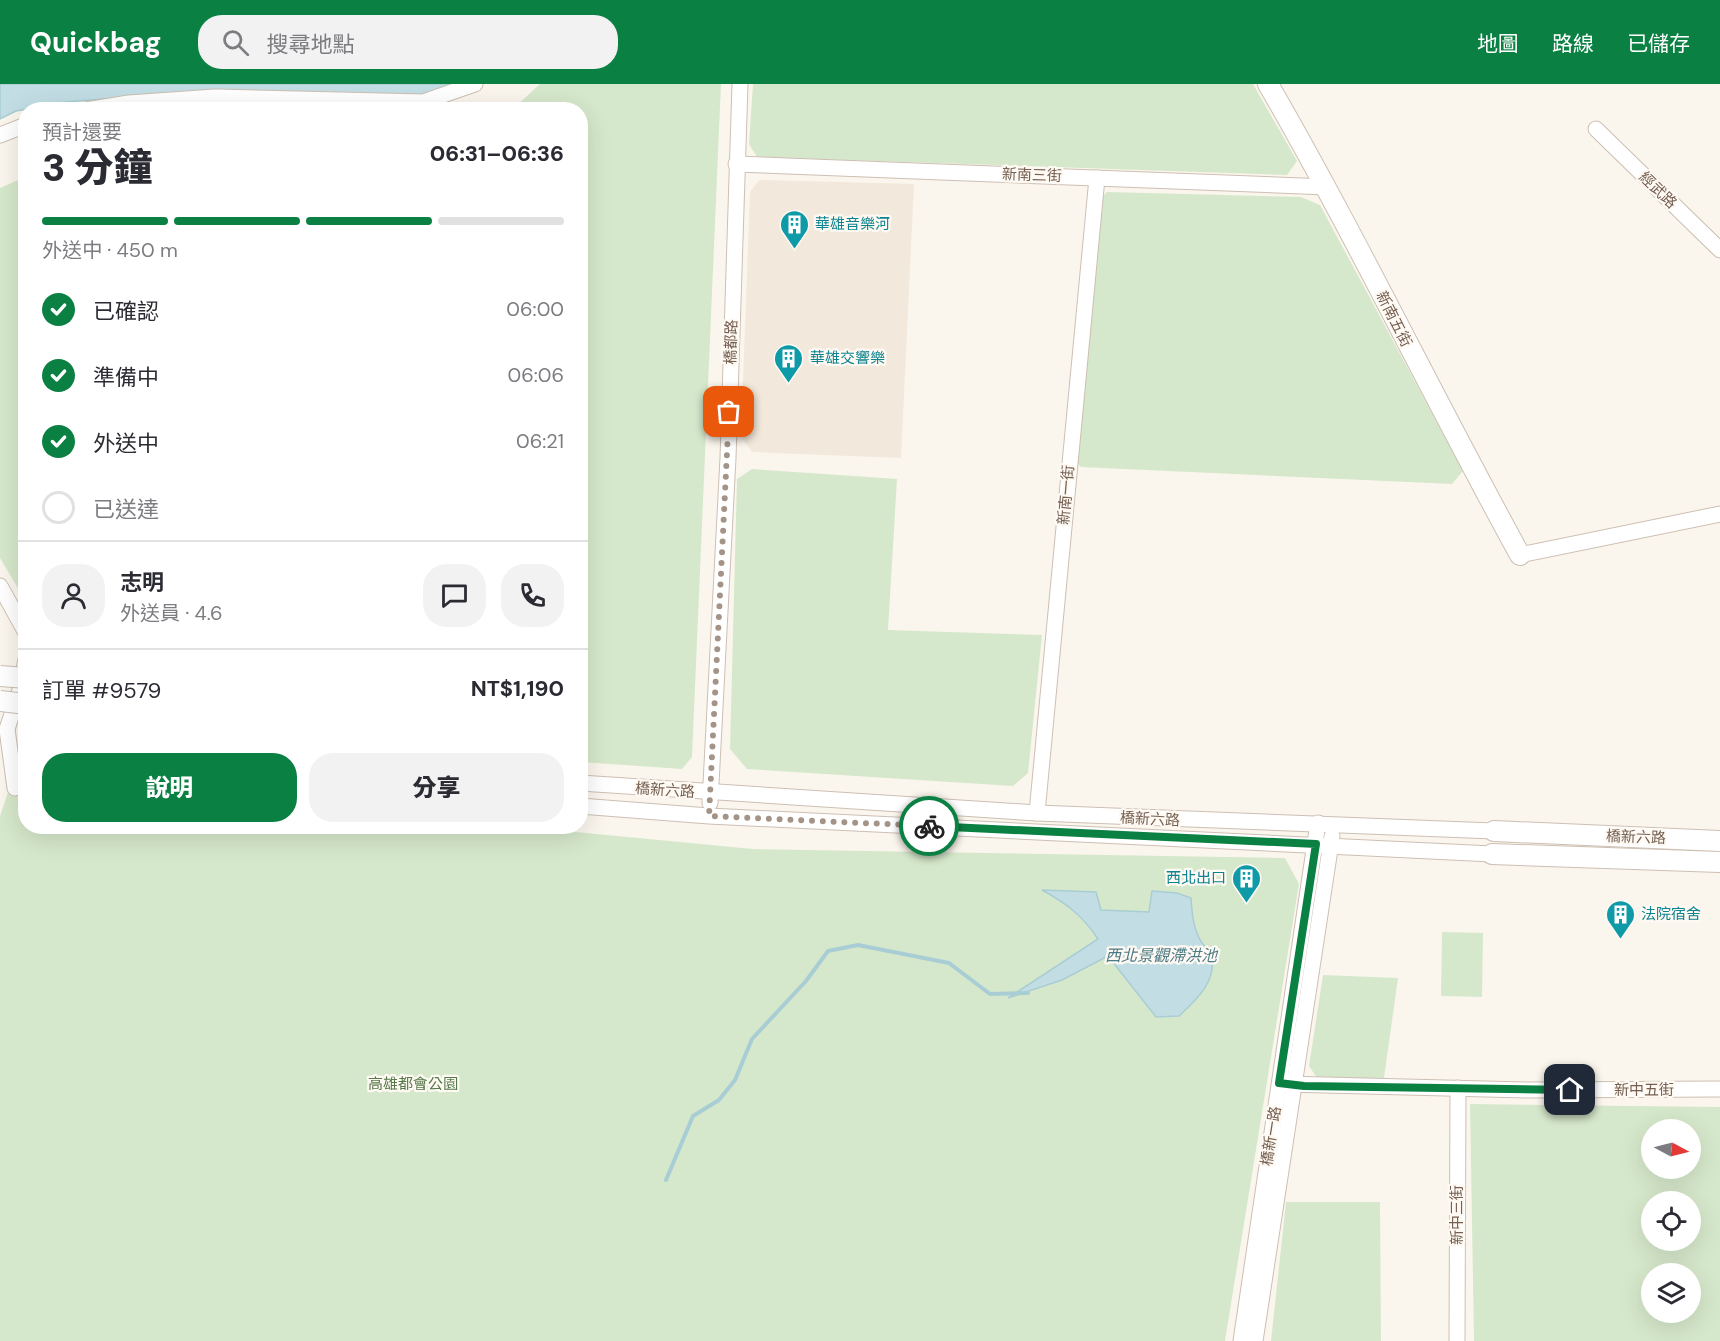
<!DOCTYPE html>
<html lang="zh-TW">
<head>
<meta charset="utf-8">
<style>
  body { margin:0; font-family:"DM Sans","Noto Sans TC",sans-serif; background:#f2f2f3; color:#2b2b33; height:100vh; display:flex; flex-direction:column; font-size:22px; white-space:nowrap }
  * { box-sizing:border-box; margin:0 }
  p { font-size:20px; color:#7c7c81 }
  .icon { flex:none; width:33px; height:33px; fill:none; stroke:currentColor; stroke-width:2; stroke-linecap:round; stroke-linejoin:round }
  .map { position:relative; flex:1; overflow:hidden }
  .side { position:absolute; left:18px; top:18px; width:570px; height:732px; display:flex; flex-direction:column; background:#fff; border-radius:24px; box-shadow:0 6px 24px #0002 }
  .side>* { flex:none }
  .needle { width:39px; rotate:97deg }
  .controls { position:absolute; left:1641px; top:1035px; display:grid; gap:12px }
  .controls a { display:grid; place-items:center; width:60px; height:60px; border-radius:50%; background:#fff; box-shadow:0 6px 24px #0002; font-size:30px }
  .pin { position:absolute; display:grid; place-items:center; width:51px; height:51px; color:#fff; margin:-26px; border-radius:12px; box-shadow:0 3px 9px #0006 }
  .courier { position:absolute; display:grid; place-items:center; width:60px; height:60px; margin:-30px; border:4px solid #0b8043; border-radius:50%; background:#fff; color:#222; box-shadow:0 2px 8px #0007 }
  .headline em { font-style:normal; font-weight:800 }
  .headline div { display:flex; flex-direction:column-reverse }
  .headline { display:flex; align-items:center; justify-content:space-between; height:102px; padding:0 24px }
  h1 { font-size:39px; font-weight:800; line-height:45px }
  .bar { display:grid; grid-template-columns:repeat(4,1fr); gap:9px 6px; align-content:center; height:72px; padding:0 24px }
  .bar i { height:8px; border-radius:4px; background:#e1e1e2 }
  .bar .current { background:#0b8043 }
  .bar p { grid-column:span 4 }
  .line { display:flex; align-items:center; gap:15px; padding:0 24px; border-top:2px solid #e1e1e2 }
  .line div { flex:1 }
  .round { display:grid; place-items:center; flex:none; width:63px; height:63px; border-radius:24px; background:#f2f2f3 }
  ol { padding:0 24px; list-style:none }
  li { display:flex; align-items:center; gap:18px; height:66px }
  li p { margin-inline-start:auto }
  li .icon { padding:6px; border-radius:50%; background:#0b8043; color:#fff; stroke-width:4 }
  li:last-child { color:#7c7c81 }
  li i { width:33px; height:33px; border:3px solid #e1e1e2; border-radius:50% }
  .primary-button { display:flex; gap:12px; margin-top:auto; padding:12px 24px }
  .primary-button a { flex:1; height:69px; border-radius:24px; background:#0b8043; color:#fff; font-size:24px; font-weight:800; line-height:69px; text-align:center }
  .primary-button a+a { background:#f2f2f3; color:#2b2b33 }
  header { display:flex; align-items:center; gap:36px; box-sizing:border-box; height:84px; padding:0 30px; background:#0b8043; color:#fff }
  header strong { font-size:28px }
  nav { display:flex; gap:33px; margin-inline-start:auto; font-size:21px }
  .search { width:420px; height:54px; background:#f2f2f3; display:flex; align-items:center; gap:15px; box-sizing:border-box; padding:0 21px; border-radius:24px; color:#7c7c81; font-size:22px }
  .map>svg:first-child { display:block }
  .residential { fill:#f2e8db }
  .green { fill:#d6e8cb; fill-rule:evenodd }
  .water { fill:#c2dee4; stroke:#a9cdd4; stroke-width:1.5 }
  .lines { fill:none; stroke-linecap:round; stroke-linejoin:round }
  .stream { stroke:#a9cdd4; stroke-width:4 }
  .minor-casing { stroke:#cdbfb3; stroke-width:17 }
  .tertiary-casing { stroke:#cdbfb3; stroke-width:22 }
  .minor { stroke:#fff; stroke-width:15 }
  .tertiary { stroke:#fff; stroke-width:20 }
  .tertiary-bridge-casing { stroke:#cdbfb3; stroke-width:22; stroke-linecap:butt }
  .tertiary-bridge { stroke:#fff; stroke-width:20 }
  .done { stroke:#a49488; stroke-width:6; stroke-dasharray:0 10.8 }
  .route { stroke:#0b8043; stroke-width:8 }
  .labels { text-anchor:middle; stroke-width:4.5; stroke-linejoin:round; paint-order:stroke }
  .street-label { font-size:15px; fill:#755f51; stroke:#fefaf3 }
  .culture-label { font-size:15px; fill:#0d838f; stroke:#fefaf3; text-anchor:start }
  .park-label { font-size:15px; fill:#56794a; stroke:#fefaf3 }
  .water-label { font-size:16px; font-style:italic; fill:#4c7a85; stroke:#fefaf3 }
</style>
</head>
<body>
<header>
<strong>Quickbag</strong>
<div class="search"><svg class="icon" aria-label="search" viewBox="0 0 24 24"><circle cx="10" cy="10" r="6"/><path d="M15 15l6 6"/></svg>搜尋地點</div>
<nav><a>地圖</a><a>路線</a><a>已儲存</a></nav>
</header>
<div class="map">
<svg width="1720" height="1257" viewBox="0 0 1720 1257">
  <rect width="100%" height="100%" fill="#fbf6ed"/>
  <polygon class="residential" points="759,96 914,100 901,374 752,368 741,353 750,108"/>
  <g class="green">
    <polygon points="540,0 721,0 692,673 682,685 581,678 580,26 513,25"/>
    <polygon points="753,0 1253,0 1297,77 1287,91 757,73 749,60"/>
    <polygon points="25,93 25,516 0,474 0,104"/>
    <polygon points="1107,108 1301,113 1320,121 1463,387 1452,400 1081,383 1075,377 1099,116"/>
    <polygon points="752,385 897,395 888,546 1042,551 1028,689 1013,702 747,685 730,665 737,395"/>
    <polygon points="25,658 26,742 513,742 753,765 1285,774 1299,800 1225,1257 0,1257 0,732"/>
    <polygon points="1442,848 1483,849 1482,913 1441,912"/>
    <polygon points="1323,891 1398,894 1384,994 1317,994 1309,982"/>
    <path d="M1470,1020L1720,1023V1257H1474ZM1652,1046H1690V1084H1652ZM1652,1118H1690V1156H1652ZM1652,1190H1690V1228H1652Z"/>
    <polygon points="1286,1118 1380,1118 1381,1257 1271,1257"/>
  </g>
  <g class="water">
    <polygon points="0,0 464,0 415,14 182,9 66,18 16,27 0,35"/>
    <path d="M1042,806L1096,808L1101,826L1149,828L1152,807L1177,809L1191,814C1192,829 1193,845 1202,859C1205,863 1209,865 1210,870C1220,895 1195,917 1179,932L1156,933L1108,872L1062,896L1008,914L1098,855C1083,832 1066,819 1042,806Z"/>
  </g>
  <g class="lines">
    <polyline class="stream" points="666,1096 693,1032 719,1016 735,996 752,955 806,897 828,867 858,861 949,879 990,910 1028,909"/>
    <defs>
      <g id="minor">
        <polyline points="86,26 129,19 215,13 423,18 475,0"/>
        <polyline points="1596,45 1720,166"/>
        <polyline points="0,51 26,41"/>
        <polyline points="736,80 1327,103"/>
        <polyline points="1520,471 1720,430"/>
        <polyline points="0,502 26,549"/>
        <polyline points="580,699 1037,729 1494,747"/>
        <polyline points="15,704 7,645 20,606 26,575"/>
        <polyline points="710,719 728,374 740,0"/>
        <polyline points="580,722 709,732 1492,770"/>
        <polyline points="1037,729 1097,94"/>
        <polyline points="1285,1000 1527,1006 1720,1005"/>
        <polyline points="1241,1257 1318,739"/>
        <polyline points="1255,1257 1332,752"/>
        <polyline points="1457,1257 1458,1004"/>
      </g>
      <g id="tertiary">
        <path d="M1268,0C1357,154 1434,315 1520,471"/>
        <polyline points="1494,747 1720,757"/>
        <polyline points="1492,770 1720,778"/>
      </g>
    </defs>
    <use href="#minor" class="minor-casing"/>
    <use href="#tertiary" class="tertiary-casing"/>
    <use href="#minor" class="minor"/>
    <use href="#tertiary" class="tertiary"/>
    <defs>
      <g id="tertiary-bridge">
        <polyline points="0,592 26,594"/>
        <polyline points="0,617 26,620"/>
      </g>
    </defs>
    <use href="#tertiary-bridge" class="tertiary-bridge-casing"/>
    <use href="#tertiary-bridge" class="tertiary-bridge"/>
  </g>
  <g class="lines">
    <polyline class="done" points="729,328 709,732 929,742"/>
    <polyline class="route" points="929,742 1316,760 1279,999 1304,1002 1570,1006"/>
  </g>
  <defs>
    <symbol id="building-pin" viewBox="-11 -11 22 30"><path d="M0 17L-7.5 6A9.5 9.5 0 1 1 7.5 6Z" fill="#0f9aa8" stroke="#fefaf3"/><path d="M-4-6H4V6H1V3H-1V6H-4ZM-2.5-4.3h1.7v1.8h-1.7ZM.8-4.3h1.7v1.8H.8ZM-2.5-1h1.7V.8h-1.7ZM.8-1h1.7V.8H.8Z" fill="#fff"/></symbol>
  </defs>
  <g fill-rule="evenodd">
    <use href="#building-pin" x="778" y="124" width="33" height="45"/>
    <use href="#building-pin" x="772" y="258" width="33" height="45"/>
    <use href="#building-pin" x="1230" y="778" width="33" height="45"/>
    <use href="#building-pin" x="1604" y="814" width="33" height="45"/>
  </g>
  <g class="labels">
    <g class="street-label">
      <text transform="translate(1032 91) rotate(2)" y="5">新南三街</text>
      <text transform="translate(1658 106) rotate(44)" y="5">經武路</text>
      <text transform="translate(1394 235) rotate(63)" y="5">新南五街</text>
      <text transform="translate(731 258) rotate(-88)" y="5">橋都路</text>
      <text transform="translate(1066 411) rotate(-85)" y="5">新南一街</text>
      <text transform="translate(665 706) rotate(4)" y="5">橋新六路</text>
      <text transform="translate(1150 735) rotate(3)" y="5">橋新六路</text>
      <text transform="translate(1636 753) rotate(2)" y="5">橋新六路</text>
      <text x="1644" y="1011">新中五街</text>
      <text transform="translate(1271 1052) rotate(-81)" y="5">橋新一路</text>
      <text transform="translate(1457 1131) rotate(-90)" y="5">新中三街</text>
    </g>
    <g class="culture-label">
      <text x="815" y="145">華雄音樂河</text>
      <text x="810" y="279">華雄交響樂</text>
      <text x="1226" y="799" text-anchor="end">西北出口</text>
      <text x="1641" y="835">法院宿舍</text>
    </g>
    <g class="park-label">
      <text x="413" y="1005">高雄都會公園</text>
    </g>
    <g class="water-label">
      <text x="1161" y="877">西北景觀滯洪池</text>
    </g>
  </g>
</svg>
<div class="controls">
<a><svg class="needle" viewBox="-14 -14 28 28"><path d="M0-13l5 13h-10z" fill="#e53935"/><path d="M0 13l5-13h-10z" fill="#7c7c81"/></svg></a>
<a><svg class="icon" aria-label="locate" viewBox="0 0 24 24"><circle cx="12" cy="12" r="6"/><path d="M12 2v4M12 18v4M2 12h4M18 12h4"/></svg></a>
<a><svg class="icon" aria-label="layers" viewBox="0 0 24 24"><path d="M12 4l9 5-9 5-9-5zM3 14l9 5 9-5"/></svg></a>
</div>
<div class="pin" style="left:729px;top:328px;background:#ea580c"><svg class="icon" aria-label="bag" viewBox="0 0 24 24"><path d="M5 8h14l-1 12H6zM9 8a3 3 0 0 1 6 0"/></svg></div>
<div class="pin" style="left:1570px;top:1006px;background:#1f2937"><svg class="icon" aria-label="home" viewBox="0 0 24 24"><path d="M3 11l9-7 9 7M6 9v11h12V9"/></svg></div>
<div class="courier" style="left:929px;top:742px"><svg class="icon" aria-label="bike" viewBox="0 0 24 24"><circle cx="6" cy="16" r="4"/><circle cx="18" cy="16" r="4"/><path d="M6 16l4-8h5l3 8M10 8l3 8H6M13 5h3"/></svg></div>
<section class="side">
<div class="headline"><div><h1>3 分鐘</h1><p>預計還要</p></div><em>06:31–06:36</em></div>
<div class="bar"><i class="current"></i><i class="current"></i><i class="current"></i><i></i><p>外送中 · 450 m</p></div>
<ol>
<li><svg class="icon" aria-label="check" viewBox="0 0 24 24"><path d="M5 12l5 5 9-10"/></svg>已確認<p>06:00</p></li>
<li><svg class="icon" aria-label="check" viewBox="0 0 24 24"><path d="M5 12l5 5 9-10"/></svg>準備中<p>06:06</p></li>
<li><svg class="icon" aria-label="check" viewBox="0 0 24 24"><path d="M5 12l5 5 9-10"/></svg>外送中<p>06:21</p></li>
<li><i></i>已送達</li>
</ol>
<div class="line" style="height:108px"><a class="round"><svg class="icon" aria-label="person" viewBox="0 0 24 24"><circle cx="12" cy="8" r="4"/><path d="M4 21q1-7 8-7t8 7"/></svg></a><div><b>志明</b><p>外送員 · 4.6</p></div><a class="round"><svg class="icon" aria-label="chat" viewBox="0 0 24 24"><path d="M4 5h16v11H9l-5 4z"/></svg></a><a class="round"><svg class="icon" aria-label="phone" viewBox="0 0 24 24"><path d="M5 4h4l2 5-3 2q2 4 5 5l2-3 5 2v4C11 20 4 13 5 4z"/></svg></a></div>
<div class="line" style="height:78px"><div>訂單 #9579</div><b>NT$1,190</b></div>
<div class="primary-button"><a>說明</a><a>分享</a></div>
</section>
</div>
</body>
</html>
